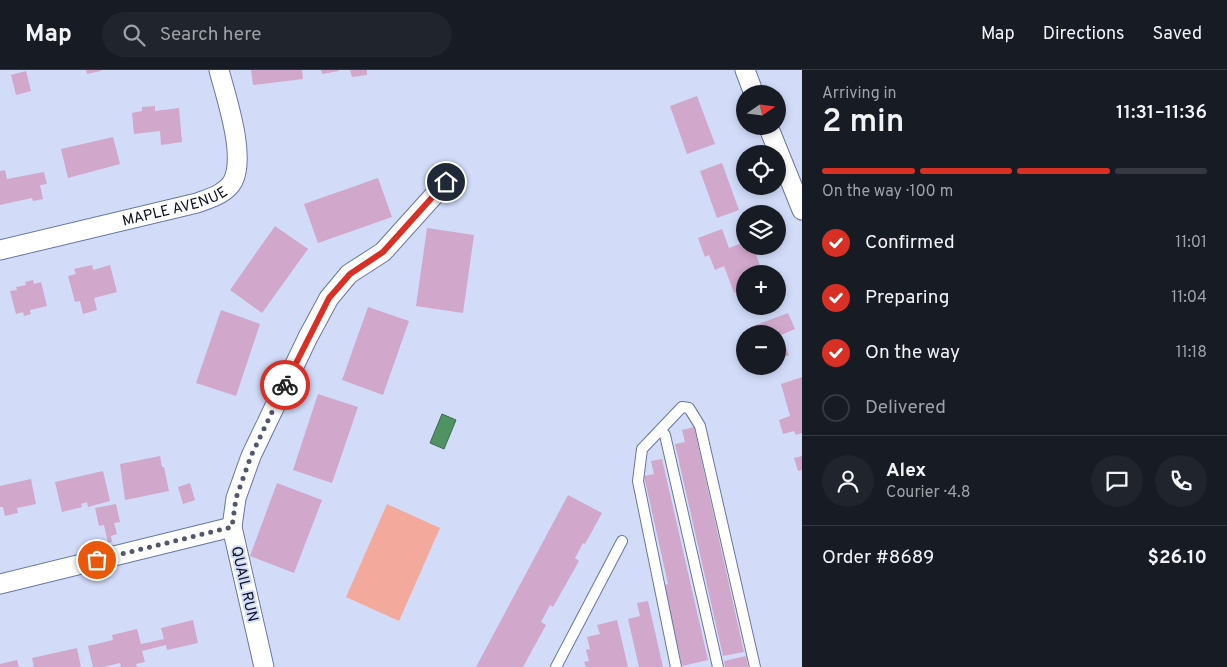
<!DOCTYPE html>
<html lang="en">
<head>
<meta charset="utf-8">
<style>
  body { margin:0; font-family:Overpass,sans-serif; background:#20242c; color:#f1f3f6; height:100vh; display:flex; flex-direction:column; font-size:19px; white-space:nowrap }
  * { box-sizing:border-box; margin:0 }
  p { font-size:16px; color:#9ea1a6 }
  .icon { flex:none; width:28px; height:28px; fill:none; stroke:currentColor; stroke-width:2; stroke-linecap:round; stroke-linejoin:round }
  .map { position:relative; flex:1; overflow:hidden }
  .details { display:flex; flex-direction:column; background:#171b24; width:425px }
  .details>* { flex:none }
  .needle { width:32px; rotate:76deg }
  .tools { position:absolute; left:736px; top:15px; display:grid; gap:10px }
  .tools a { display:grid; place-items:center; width:50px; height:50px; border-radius:50%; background:#171b24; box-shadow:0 2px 8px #0003; font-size:25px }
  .pin { position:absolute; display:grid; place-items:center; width:42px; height:42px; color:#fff; margin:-21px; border:2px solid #fff; border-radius:50%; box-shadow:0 1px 5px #0007 }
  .courier { position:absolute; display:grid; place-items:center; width:50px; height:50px; margin:-25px; border:4px solid #d93025; border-radius:50%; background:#fff; color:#222; box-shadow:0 1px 6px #0007 }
  .headline em { font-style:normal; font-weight:600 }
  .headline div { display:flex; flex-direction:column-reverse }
  .headline { display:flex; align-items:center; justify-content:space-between; height:85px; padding:0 20px }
  h1 { font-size:32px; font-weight:600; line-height:38px }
  .bar { display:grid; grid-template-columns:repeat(4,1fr); gap:8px 5px; align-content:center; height:60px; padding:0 20px }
  .bar i { height:6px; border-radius:4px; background:#363941 }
  .bar .on { background:#d93025 }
  .bar p { grid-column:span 4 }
  .line { display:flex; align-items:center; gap:12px; padding:0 20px; border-top:1px solid #363941 }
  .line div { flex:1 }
  .round { display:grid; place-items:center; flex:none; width:52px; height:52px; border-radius:26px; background:#20242c }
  ol { padding:0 20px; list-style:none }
  li { display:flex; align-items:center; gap:15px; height:55px }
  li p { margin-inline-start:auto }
  li .icon { padding:5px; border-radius:50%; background:#d93025; color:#fff; stroke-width:4 }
  li:last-child { color:#9ea1a6 }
  li i { width:28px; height:28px; border:2px solid #363941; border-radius:50% }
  header { display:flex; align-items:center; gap:30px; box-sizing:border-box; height:70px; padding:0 25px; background:#171b24; border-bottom:1px solid #363941 }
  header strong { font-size:24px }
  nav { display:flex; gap:28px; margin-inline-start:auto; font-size:18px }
  .search { width:350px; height:45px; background:#20242c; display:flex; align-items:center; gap:12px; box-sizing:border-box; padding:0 18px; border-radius:28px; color:#9ea1a6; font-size:19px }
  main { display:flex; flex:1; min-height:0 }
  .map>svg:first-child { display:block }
  .green { fill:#f3aa9c }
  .water { fill:#4e9361; stroke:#3a6c4e }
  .building { fill:#d1a7cb }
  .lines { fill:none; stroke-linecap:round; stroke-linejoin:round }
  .lane-casing { stroke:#6976a1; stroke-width:12 }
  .street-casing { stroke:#6976a1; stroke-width:21 }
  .lane { stroke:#fff; stroke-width:10 }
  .street { stroke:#fff; stroke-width:19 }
  .done { stroke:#51576d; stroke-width:5; stroke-dasharray:0 9 }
  .route { stroke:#d93025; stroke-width:6 }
  .labels { text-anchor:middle; stroke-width:4; stroke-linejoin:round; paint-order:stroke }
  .street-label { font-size:15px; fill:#0c1021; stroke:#d2dcf9 }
</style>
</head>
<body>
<header>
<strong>Map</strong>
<div class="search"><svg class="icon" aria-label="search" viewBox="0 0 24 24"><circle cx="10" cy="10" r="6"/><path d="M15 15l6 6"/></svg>Search here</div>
<nav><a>Map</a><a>Directions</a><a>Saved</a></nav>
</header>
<main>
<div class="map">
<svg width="802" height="597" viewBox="0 0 802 597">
  <rect width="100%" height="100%" fill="#d2dcf9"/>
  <polygon class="green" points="387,434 440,458 399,551 346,527"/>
  <polygon class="water" points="442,344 456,350 444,379 430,373"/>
  <g class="building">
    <polygon points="86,0 101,0 101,1 87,4"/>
    <polygon points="251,0 302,0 303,9 253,15"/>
    <polygon points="321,0 339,0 339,1 322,4"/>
    <polygon points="350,0 367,0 367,5 352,7"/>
    <polygon points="26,1 31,21 16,25 11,5"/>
    <polygon points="697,26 715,74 687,84 670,36"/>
    <polygon points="155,36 155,41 179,38 182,72 161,75 160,61 134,64 132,43 142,41 142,37"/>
    <polygon points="113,67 120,94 68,108 61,79"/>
    <polygon points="722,93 739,140 717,148 700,101"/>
    <polygon points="5,100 7,109 44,102 47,114 40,115 43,129 33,131 32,128 0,135 0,101"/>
    <polygon points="378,108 392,147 318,173 304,134"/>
    <polygon points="275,156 308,179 262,243 230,220"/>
    <polygon points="427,158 474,165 463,243 416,236"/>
    <polygon points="722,159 729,178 745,172 745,176 753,176 763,204 745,204 745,219 734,223 724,196 715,200 709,185 705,187 698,168"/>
    <polygon points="92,195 93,200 110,195 117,222 94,228 97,240 83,244 80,231 75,232 68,206 76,204 74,199"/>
    <polygon points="33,210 34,214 41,212 47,236 30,240 31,244 24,246 23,242 16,244 10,221 17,220 16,217 26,215 25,212"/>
    <polygon points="368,237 409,251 383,325 342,310"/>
    <polygon points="221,240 260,254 236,326 196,313"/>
    <polygon points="788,243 795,259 781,265 789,285 778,290 778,264 754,264 751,257"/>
    <polygon points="802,307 802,363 796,365 794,361 783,364 779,350 790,346 781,314"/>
    <polygon points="318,324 358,337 332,413 293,400"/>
    <polygon points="694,357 744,582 723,586 675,374 685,372 682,360"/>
    <polygon points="160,386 162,397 164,397 169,421 125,430 120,394"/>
    <polygon points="802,386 802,400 798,401 794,388"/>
    <polygon points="662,389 708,590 682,596 664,515 668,514 644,406 654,404 651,391"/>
    <polygon points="103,401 110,431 88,437 87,432 81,434 82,437 62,442 55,412"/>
    <polygon points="31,409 36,434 17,438 18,443 5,446 3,437 0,437 0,416"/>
    <polygon points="190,413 195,430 183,434 178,417"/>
    <polygon points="277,413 322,430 294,503 250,486"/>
    <polygon points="568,425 602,443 585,474 583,473 575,488 579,491 553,537 550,535 541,552 546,555 523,597 476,597"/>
    <polygon points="116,434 120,452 114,453 117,464 111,466 112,472 108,473 104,455 99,456 95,438"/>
    <polygon points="648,531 663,597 639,597 628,549 640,546 637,533"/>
    <polygon points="193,550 198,573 167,580 166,575 142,581 145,592 136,594 137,597 121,597 120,593 103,597 93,597 88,576 113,570 112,565 137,559 141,574 164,569 161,558"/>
    <polygon points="617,550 628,597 586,597 584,592 589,591 586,580 590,579 587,567 600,564 597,555"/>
    <polygon points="77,578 81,597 34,597 32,588"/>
    <polygon points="746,586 748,597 725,597 724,591"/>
    <polygon points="17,590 19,597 0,597 0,594"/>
  </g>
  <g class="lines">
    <defs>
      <g id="lane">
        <polyline points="661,360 665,365 718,597"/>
        <polyline points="556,597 622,471"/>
        <polyline points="676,597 638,411 642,379 682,337 689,338 700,356 755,597"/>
      </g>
      <g id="street">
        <polyline points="745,0 754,24"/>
        <polyline points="768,56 802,140"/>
        <path id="s1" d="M0,180L197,133C210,128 226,124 233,111C246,85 226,27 219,0"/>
        <polyline points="0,514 232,457"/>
        <polyline points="264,597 232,457 236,428 251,386 308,267 329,228 349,204 383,182 446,112"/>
      </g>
    </defs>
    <use href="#lane" class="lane-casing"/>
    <use href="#street" class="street-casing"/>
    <use href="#lane" class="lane"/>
    <use href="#street" class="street"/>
  </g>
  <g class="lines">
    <polyline class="done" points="97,490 232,457 236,428 251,386 285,315"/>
    <polyline class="route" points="285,315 329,228 350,204 383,182 446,112"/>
  </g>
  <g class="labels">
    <g class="street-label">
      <text dy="5" stroke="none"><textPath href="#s1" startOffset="180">MAPLE AVENUE</textPath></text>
      <text transform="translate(245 514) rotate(77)" y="5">QUAIL RUN</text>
    </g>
  </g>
</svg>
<div class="tools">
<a><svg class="needle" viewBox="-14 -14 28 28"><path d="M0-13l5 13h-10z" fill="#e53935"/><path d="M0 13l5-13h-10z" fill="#9ea1a6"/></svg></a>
<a><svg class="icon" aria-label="locate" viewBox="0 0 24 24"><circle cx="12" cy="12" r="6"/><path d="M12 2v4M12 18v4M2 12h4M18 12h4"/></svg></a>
<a><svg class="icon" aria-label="layers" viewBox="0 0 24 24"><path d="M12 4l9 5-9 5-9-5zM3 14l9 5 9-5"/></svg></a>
<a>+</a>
<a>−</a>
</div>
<div class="pin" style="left:97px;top:490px;background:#ea580c"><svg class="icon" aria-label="bag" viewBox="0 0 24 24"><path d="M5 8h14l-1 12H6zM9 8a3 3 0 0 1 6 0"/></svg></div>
<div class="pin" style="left:446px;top:112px;background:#1f2937"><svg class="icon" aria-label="home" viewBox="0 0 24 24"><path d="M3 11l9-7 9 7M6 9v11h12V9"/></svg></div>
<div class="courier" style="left:285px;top:315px"><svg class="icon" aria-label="bike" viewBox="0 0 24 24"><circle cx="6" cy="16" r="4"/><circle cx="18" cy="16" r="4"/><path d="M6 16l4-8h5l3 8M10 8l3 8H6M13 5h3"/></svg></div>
</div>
<section class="details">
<div class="headline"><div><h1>2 min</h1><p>Arriving in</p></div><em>11:31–11:36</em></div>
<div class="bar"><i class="on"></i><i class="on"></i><i class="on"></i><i></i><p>On the way · 100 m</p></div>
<ol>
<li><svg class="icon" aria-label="check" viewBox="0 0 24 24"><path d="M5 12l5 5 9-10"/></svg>Confirmed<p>11:01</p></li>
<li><svg class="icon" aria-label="check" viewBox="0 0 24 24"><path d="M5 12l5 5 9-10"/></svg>Preparing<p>11:04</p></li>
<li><svg class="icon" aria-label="check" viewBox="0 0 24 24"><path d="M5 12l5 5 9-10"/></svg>On the way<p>11:18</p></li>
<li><i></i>Delivered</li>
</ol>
<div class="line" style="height:90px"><a class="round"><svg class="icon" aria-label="person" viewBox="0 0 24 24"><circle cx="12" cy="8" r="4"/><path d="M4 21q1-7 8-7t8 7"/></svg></a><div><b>Alex</b><p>Courier · 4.8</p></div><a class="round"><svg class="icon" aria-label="chat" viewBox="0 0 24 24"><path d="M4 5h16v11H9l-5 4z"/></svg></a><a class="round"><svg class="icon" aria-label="phone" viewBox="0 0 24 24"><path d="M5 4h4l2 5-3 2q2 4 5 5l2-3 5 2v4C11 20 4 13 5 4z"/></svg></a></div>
<div class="line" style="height:65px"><div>Order #8689</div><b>$26.10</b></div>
</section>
</main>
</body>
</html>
